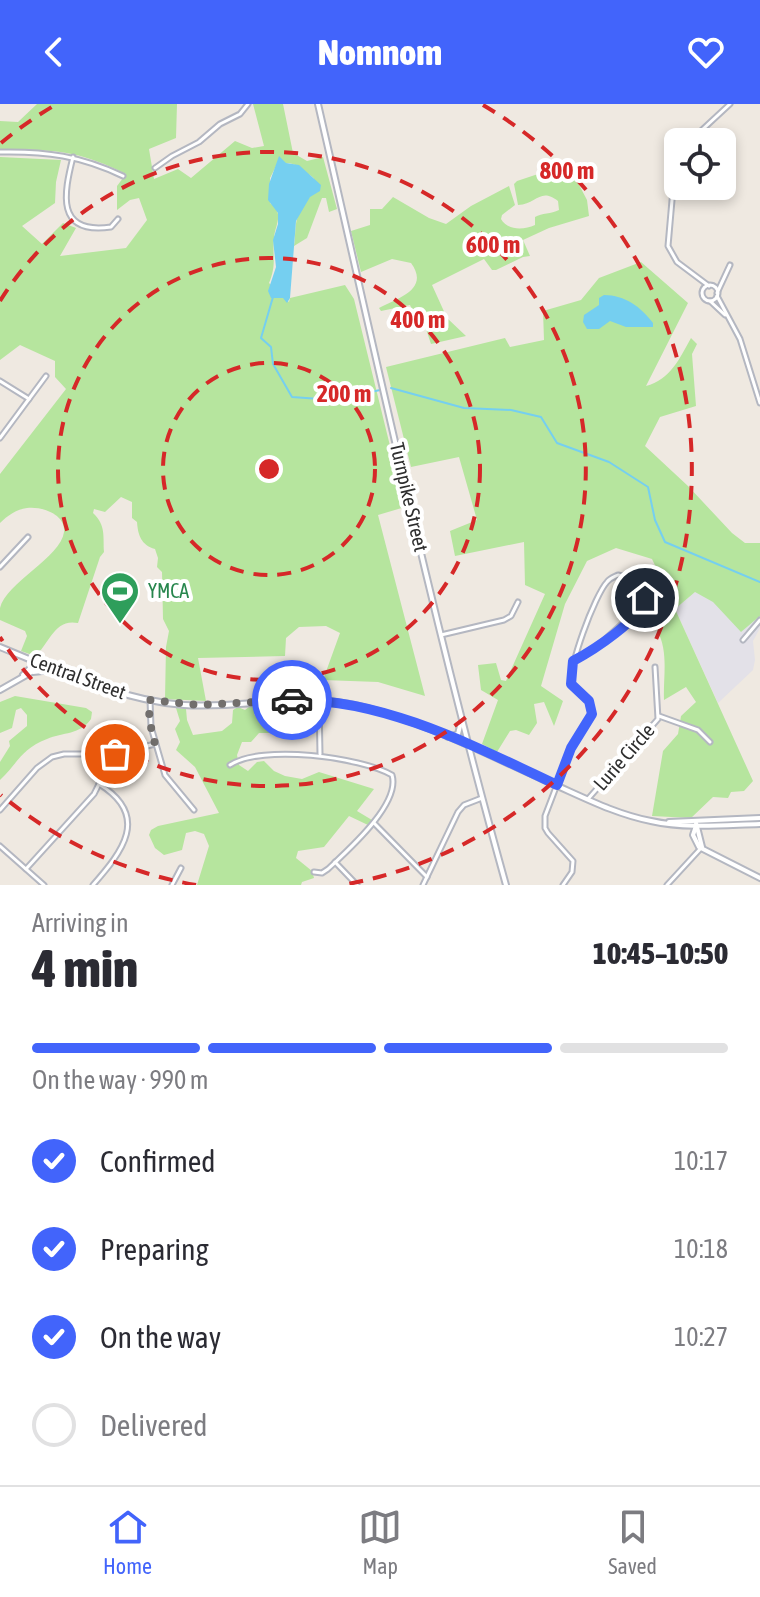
<!DOCTYPE html>
<html lang="en">
<head>
<meta charset="utf-8">
<style>
  body { margin:0; font-family:"Asap Condensed",sans-serif; background:#f2f2f3; color:#2b2b33; height:100vh; display:flex; flex-direction:column; font-size:30px; white-space:nowrap }
  * { box-sizing:border-box; margin:0 }
  p { font-size:26px; color:#7c7c81 }
  .icon { flex:none; width:44px; height:44px; fill:none; stroke:currentColor; stroke-width:2; stroke-linecap:round; stroke-linejoin:round }
  .map { position:relative; height:781px; overflow:hidden }
  .drawer { display:flex; flex-direction:column; background:#fff; flex:1 }
  .drawer>* { flex:none }
  .controls { position:absolute; left:664px; top:24px; display:grid; gap:16px }
  .controls a { display:grid; place-items:center; width:72px; height:72px; border-radius:12px; background:#fff; box-shadow:0 4px 12px #0003; font-size:40px }
  .pin { position:absolute; display:grid; place-items:center; width:68px; height:68px; color:#fff; margin:-34px; border:4px solid #fff; border-radius:50%; box-shadow:0 2px 8px #0007 }
  .courier { position:absolute; display:grid; place-items:center; width:80px; height:80px; margin:-40px; border:6px solid #4264fb; border-radius:50%; background:#fff; color:#222; box-shadow:0 2px 10px #0007 }
  .head em { font-style:normal; font-weight:800 }
  .head div { display:flex; flex-direction:column-reverse }
  .head { display:flex; align-items:center; justify-content:space-between; height:136px; padding:0 32px }
  h1 { font-size:52px; font-weight:800; line-height:60px }
  .bar { display:grid; grid-template-columns:repeat(4,1fr); gap:12px 8px; align-content:center; height:96px; padding:0 32px }
  .bar i { height:10px; border-radius:6px; background:#e1e1e2 }
  .bar .on { background:#4264fb }
  .bar p { grid-column:span 4 }
  ol { padding:0 32px; list-style:none }
  li { display:flex; align-items:center; gap:24px; height:88px }
  li p { margin-inline-start:auto }
  li .icon { padding:8px; border-radius:50%; background:#4264fb; color:#fff; stroke-width:4 }
  li:last-child { color:#7c7c81 }
  li i { width:44px; height:44px; border:4px solid #e1e1e2; border-radius:50% }
  header { display:flex; justify-content:space-between; align-items:center; height:104px; padding:0 32px; background:#4264fb; color:#fff; font-size:36px; font-weight:800 }
  .tab-bar { display:flex; justify-content:space-around; align-items:center; height:112px; border-top:2px solid #e1e1e2; background:#fff; font-size:22px; color:#7c7c81 }
  .tab-bar a { display:grid; justify-items:center; gap:4px }
  .tab-bar .on { color:#4264fb }
  .map>svg:first-child { display:block }
  .industrial { fill:#e3e1e8 }
  .green { fill:#b6e59e }
  .water { fill:#75cff0 }
  .lines { fill:none; stroke-linecap:round; stroke-linejoin:round }
  .stream { stroke:#75cff0; stroke-width:2 }
  .minor-casing { stroke:#b4b7c1; stroke-width:7 }
  .tertiary-casing { stroke:#b4b7c1; stroke-width:8 }
  .secondary-casing { stroke:#b4b7c1; stroke-width:8 }
  .minor { stroke:#fff; stroke-width:3 }
  .tertiary { stroke:#fff; stroke-width:4 }
  .secondary { stroke:#fff; stroke-width:4 }
  .done { stroke:#726f6d; stroke-width:8; stroke-dasharray:0 14.4 }
  .route { stroke:#4264fb; stroke-width:10 }
  .ring { fill:none; stroke:#d62828; stroke-width:4; stroke-dasharray:14 10 }
  .labels { text-anchor:middle; stroke-width:8; stroke-linejoin:round; paint-order:stroke }
  .street-label { font-size:20px; fill:#2e2e2e; stroke:#fff }
  .leisure-label { font-size:20px; fill:#27864d; stroke:#fff; text-anchor:start }
  .centre { fill:#d62828; stroke:#fff; stroke-width:4 }
  .ring-label { font-size:24px; text-anchor:middle; font-weight:bold; fill:#d62828; stroke:#fff; stroke-width:8; stroke-linejoin:round; paint-order:stroke }
</style>
</head>
<body>
<header><svg class="icon" aria-label="back" viewBox="0 0 24 24"><path d="M15 5l-7 7 7 7"/></svg>Nomnom<svg class="icon" aria-label="heart" viewBox="0 0 24 24"><path d="M12 20l-8-8c-3-5 5-10 8-4 3-6 11-1 8 4z"/></svg></header>
<div class="map">
<svg width="760" height="781" viewBox="0 0 760 781">
  <rect width="100%" height="100%" fill="#efe9e1"/>
  <polygon class="industrial" points="695,488 760,502 760,524 753,537 755,556 753,566 718,599 675,505"/>
  <g class="green">
    <path d="M37,0H177L176,34L149,45L154,75L178,65L191,74L235,37L252,44L264,42L253,0H283L293,49L307,57L323,53L337,105L329,108L326,94H322L307,134L294,142C296,132 294,119 299,110C302,104 317,84 314,75C313,72 307,70 304,67C295,59 288,57 276,62L270,74V99C285,109 275,121 274,134C272,152 277,160 269,179L289,198L290,194L345,181L354,195L405,403L378,411L425,592L378,578L323,576L340,529L326,522L299,523L286,534L285,552L198,554L206,597L165,595L166,543L169,527L163,515L162,468L157,463L158,454L155,445C141,441 138,431 137,418L132,414V398L121,393L105,408L94,405L93,409C106,421 103,432 104,448L100,453L78,519C54,514 49,541 35,552L21,547L27,532L25,527L0,516C0,512 0,508 0,504C6,479 61,453 64,428C66,410 41,402 27,404C17,405 7,412 0,419V370L66,285L55,273V257L20,241L0,256V53L61,56L56,78L55,99L22,122L42,140L63,119L76,124L60,152L126,144L147,116L139,94L130,96L117,106V82L126,70C77,46 53,45 0,46V17L18,18Z"/>
    <path d="M544,68L562,70L577,77L587,96L589,112L549,124L523,136L530,152L523,153L496,166H492L484,155L432,181L447,214L466,232L431,240L425,222L416,215L410,201L381,207L379,204C399,194 430,185 411,159L392,155L361,168L351,127L370,121V105H382L393,93L429,114L446,120L471,102L509,82L515,101L502,111L501,115C508,127 524,126 535,121V113C542,109 551,110 559,106L558,97C540,83 537,100 518,101L514,80L517,77Z"/>
    <path d="M641,158L688,199L646,282C670,276 680,254 691,234L697,240L692,250L696,302L660,313L645,342L688,382L732,429L745,439H760V512L741,528L713,498L695,488L675,505L753,677L744,687L731,688L728,694L713,693L691,714L652,712L663,647L678,630L681,612L696,598L686,583L664,596C663,572 669,548 657,526L675,504L652,455L616,444L587,457L565,500L541,582L563,597L554,622L544,598L534,600L537,619L529,631L516,626L510,627L497,648L482,640L498,596L481,586L478,561L496,559L501,576L506,577L545,490L525,481L524,438L455,452L450,427L477,416L459,353L411,363L386,263L505,234L510,243L544,236L543,207L581,196L599,174Z"/>
    <path d="M15,592L86,604L92,608L91,615C80,631 63,628 47,635C21,645 18,659 0,676V658L10,642L9,637L27,622V611L21,604L16,606L12,624L0,629V598Z"/>
    <polygon points="253,600 260,602 261,605 254,610 258,616 311,618 310,629 259,629 251,638 242,638 237,651 239,661 248,667 257,658 264,657 274,667 285,672 302,675 319,668 374,685 357,707 372,716 368,721 349,712 324,743 298,747 296,754 312,767 314,774 302,778 301,781 197,781 209,742 204,730 195,727 186,729 182,746 164,751 155,744 149,731 151,726 158,722 219,709 195,663 176,646 180,638 175,625 180,617 176,604 186,605 187,616 193,631 222,627 232,619 233,606 238,603 245,606"/>
  </g>
  <g class="water">
    <polygon points="279,52 286,59 299,61 321,81 320,87 310,93 296,117 290,194 287,199 283,194 271,194 268,187 276,163 273,136 278,120 278,109 268,96 269,80"/>
    <path d="M604,191C625,191 641,203 653,219V223H626L610,217L599,225H587L583,218L584,211L599,201V194Z"/>
  </g>
  <g class="lines">
    <g class="stream">
      <polyline points="273,193 261,234 271,243 273,260 292,293 334,296 380,286"/>
      <polyline points="391,284 464,304 511,306 541,313 557,339 609,358 648,383 655,416 665,438 760,478"/>
    </g>
    <defs>
      <g id="minor">
        <polyline points="689,38 730,0"/>
        <path d="M0,48C46,47 81,52 123,72"/>
        <path d="M73,53C64,89 55,131 111,123L118,115"/>
        <polyline points="155,64 172,52 199,38 220,20 240,10 248,0"/>
        <polyline points="678,65 673,85 668,142 677,158 709,182"/>
        <circle cx="710" cy="189" r="8"/>
        <polyline points="717,189 730,161"/>
        <polyline points="717,192 740,235 760,299"/>
        <polyline points="710,197 725,211"/>
        <polyline points="0,277 29,295"/>
        <polyline points="0,334 46,272"/>
        <polyline points="0,463 28,433"/>
        <polyline points="441,531 504,516 511,512 518,498"/>
        <polyline points="743,536 760,516"/>
        <polyline points="150,596 151,623 165,671 194,706"/>
        <polyline points="319,598 320,650"/>
        <polyline points="659,612 698,626 710,638"/>
        <path d="M230,661C262,640 360,653 392,671C401,700 347,747 328,765L322,769L314,768"/>
        <polyline points="588,695 658,615 655,563"/>
        <polyline points="0,706 37,664 52,653 64,650 115,650 155,640"/>
        <polyline points="374,719 427,773"/>
        <polyline points="0,742 44,781"/>
        <polyline points="335,758 357,781"/>
        <polyline points="26,765 94,690 101,676 103,653"/>
        <path d="M93,781C122,748 151,712 99,680"/>
        <polyline points="172,781 181,764"/>
        <polyline points="423,781 458,708 464,701 482,694"/>
        <path d="M563,781L572,768L573,757L548,729L545,724V712L571,644L592,610L589,597L572,582C567,565 595,491 607,478C610,474 614,473 618,471L631,474L644,488L643,501L593,546L573,557"/>
        <polyline points="667,781 702,743"/>
      </g>
      <g id="tertiary">
        <path d="M318,0C378,261 434,523 506,781"/>
        <polyline points="33,568 52,566"/>
        <polyline points="23,571 36,559"/>
        <polyline points="0,586 30,569 38,558"/>
        <polyline points="448,633 458,630 460,622"/>
        <polyline points="696,719 702,743"/>
        <polyline points="696,722 693,731 699,743 760,774"/>
      </g>
      <g id="secondary">
        <path d="M0,543C59,567 119,596 184,601C243,605 300,588 359,602C423,617 484,649 544,676C579,691 614,710 651,717C687,725 724,721 760,720"/>
        <polyline points="669,718 760,714"/>
      </g>
    </defs>
    <use href="#minor" class="minor-casing"/>
    <use href="#tertiary" class="tertiary-casing"/>
    <use href="#secondary" class="secondary-casing"/>
    <use href="#minor" class="minor"/>
    <use href="#tertiary" class="tertiary"/>
    <use href="#secondary" class="secondary"/>
  </g>
  <g class="lines">
    <polyline class="done" points="115,650 155,640 149,615 150,596 199,601 292,596"/>
    <path class="route" d="M292,596C383,594 476,643 557,681L571,644L592,610L589,597L571,580L573,557C592,547 642,515 645,494"/>
  </g>
  <g class="ring">
    <circle cx="269" cy="365" r="106"/>
    <circle cx="269" cy="365" r="211"/>
    <path d="M0 197A317 317 0 1 1 0 533"/>
    <path d="M196 781A422 422 0 0 1 1 691M1 39A422 422 0 0 1 55 1M483 1A422 422 0 0 1 342 781"/>
  </g>
  <defs>
    <symbol id="stadium-pin" viewBox="-11 -11 22 30"><path d="M0 17L-7.5 6A9.5 9.5 0 1 1 7.5 6Z" fill="#2e9e5b" stroke="#fff"/><path d="M0-5a6.5 5 0 1 0 0 10a6.5 5 0 1 0 0-10ZM-3.5-1.8h7v3.6h-7Z" fill="#fff"/></symbol>
  </defs>
  <g fill-rule="evenodd">
    <use href="#stadium-pin" x="98" y="465" width="44" height="60"/>
  </g>
  <g class="labels">
    <g class="street-label">
      <text transform="translate(409 393) rotate(77)" y="7">Turnpike Street</text>
      <text transform="translate(78 572) rotate(20)" y="7">Central Street</text>
      <text transform="translate(624 653) rotate(-49)" y="7">Lurie Circle</text>
    </g>
    <g class="leisure-label">
      <text x="148" y="494">YMCA</text>
    </g>
  </g>
  <circle cx="269" cy="365" r="12" class="centre"/>
  <g class="ring-label">
    <text x="567" y="75">800 m</text>
    <text x="493" y="149">600 m</text>
    <text x="418" y="224">400 m</text>
    <text x="344" y="298">200 m</text>
  </g>
</svg>
<div class="controls">
<a><svg class="icon" aria-label="locate" viewBox="0 0 24 24"><circle cx="12" cy="12" r="6"/><path d="M12 2v4M12 18v4M2 12h4M18 12h4"/></svg></a>
</div>
<div class="pin" style="left:115px;top:650px;background:#ea580c"><svg class="icon" aria-label="bag" viewBox="0 0 24 24"><path d="M5 8h14l-1 12H6zM9 8a3 3 0 0 1 6 0"/></svg></div>
<div class="pin" style="left:645px;top:494px;background:#1f2937"><svg class="icon" aria-label="home" viewBox="0 0 24 24"><path d="M3 11l9-7 9 7M6 9v11h12V9"/></svg></div>
<div class="courier" style="left:292px;top:596px"><svg class="icon" aria-label="car" viewBox="0 0 24 24"><path d="M5 17H2v-5l4-1 3-4h7l3 4 3 1v5h-3M9 17h6M6 11h13"/><circle cx="7" cy="17" r="2"/><circle cx="17" cy="17" r="2"/></svg></div>
</div>
<section class="drawer">
<div class="head"><div><h1>4 min</h1><p>Arriving in</p></div><em>10:45–10:50</em></div>
<div class="bar"><i class="on"></i><i class="on"></i><i class="on"></i><i></i><p>On the way · 990 m</p></div>
<ol>
<li><svg class="icon" aria-label="check" viewBox="0 0 24 24"><path d="M5 12l5 5 9-10"/></svg>Confirmed<p>10:17</p></li>
<li><svg class="icon" aria-label="check" viewBox="0 0 24 24"><path d="M5 12l5 5 9-10"/></svg>Preparing<p>10:18</p></li>
<li><svg class="icon" aria-label="check" viewBox="0 0 24 24"><path d="M5 12l5 5 9-10"/></svg>On the way<p>10:27</p></li>
<li><i></i>Delivered</li>
</ol>
</section>
<nav class="tab-bar">
<a class="on"><svg class="icon" aria-label="home" viewBox="0 0 24 24"><path d="M3 11l9-7 9 7M6 9v11h12V9"/></svg>Home</a>
<a><svg class="icon" aria-label="map" viewBox="0 0 24 24"><path d="M3 6l6-2 6 2 6-2v14l-6 2-6-2-6 2zM9 4v14M15 6v14"/></svg>Map</a>
<a><svg class="icon" aria-label="saved" viewBox="0 0 24 24"><path d="M7 4h10v16l-5-4-5 4z"/></svg>Saved</a>
</nav>
</body>
</html>
